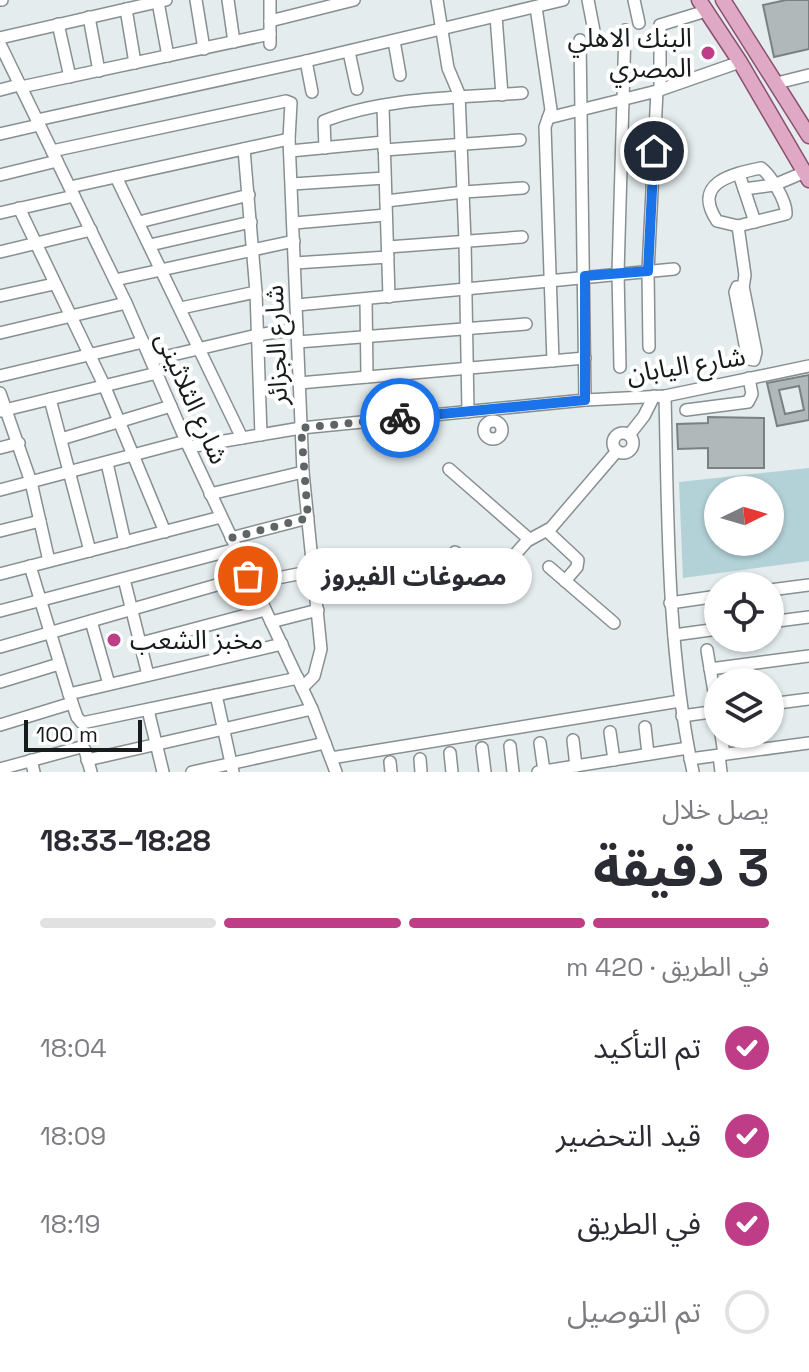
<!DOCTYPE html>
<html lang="ar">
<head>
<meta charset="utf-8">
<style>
  body { margin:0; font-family:"Space Grotesk","Noto Sans Arabic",sans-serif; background:#f7f7f7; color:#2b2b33; direction:rtl; height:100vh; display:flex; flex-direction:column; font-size:30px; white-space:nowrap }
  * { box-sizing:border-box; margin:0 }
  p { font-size:26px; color:#7c7c81 }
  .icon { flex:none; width:44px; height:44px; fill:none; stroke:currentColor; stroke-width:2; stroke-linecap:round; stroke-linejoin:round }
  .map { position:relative; height:772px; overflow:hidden; direction:ltr }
  .panel { display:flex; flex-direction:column; background:#fff; flex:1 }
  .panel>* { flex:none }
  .needle { width:52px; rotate:85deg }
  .tools { position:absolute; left:704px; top:476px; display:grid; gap:16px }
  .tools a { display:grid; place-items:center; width:80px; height:80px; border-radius:50%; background:#fff; box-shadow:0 2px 6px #0004; font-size:40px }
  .scale { position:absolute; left:24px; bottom:20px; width:118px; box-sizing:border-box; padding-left:8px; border:4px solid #181b1c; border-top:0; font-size:22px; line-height:28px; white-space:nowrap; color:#181b1c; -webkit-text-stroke:6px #fff; paint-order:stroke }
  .pin { position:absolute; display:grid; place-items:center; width:68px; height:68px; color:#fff; margin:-34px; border:4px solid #fff; border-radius:50%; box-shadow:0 2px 8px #0007 }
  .courier { position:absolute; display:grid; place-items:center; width:80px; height:80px; margin:-40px; border:6px solid #1a73e8; border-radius:50%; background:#fff; color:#222; box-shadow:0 2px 10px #0007 }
  .bubble { position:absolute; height:56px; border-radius:28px; background:#fff; box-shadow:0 2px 6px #0004; font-size:26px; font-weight:700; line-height:56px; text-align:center; direction:rtl }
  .headline em { font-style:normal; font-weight:700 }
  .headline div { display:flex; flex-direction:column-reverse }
  .headline { display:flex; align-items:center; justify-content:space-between; height:136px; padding:0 40px }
  h1 { font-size:52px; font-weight:700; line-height:60px }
  .bar { display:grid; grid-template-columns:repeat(4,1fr); gap:12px 8px; align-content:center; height:96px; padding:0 40px }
  .bar i { height:10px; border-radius:6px; background:#e1e1e2 }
  .bar .selected { background:#be3d86 }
  .bar p { grid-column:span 4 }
  ol { padding:0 40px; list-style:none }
  li { display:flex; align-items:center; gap:24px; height:88px }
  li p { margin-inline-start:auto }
  li .icon { padding:8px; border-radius:50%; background:#be3d86; color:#fff; stroke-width:4 }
  li:last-child { color:#7c7c81 }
  li i { width:44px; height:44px; border:4px solid #e1e1e2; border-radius:50% }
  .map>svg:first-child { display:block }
  .green { fill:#b3d2d8; fill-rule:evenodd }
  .building { fill:#b0b8b9; stroke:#7a8183; stroke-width:2; fill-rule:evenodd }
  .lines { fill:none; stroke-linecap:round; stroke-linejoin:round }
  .minor-casing { stroke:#888f91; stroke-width:14 }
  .major-casing { stroke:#8b516f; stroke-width:17 }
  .minor { stroke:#fff; stroke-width:11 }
  .major { stroke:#dfa8c4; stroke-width:14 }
  .done { stroke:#5f6466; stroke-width:8; stroke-dasharray:0 14.4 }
  .route { stroke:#1a73e8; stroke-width:10 }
  .poi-dot { fill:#be3d86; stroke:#fff; stroke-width:3 }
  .labels { text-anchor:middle; stroke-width:8; stroke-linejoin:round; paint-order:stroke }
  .poi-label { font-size:26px; fill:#181b1c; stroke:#fff; text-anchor:end }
  .street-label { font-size:26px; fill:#181b1c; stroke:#fff }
</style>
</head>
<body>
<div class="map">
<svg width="809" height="772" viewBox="0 0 809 772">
  <rect width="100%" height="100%" fill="#e4ecee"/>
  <path class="green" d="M809,468V561L683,578L679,482ZM718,490H770V542H718Z"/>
  <g class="building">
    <polygon points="786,0 809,0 809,49 774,57 763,5"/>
    <path d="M809,375V420L777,426L767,383ZM799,386L804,410L785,414L779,390Z"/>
    <polygon points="708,417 764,418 764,468 708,468 708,448 678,449 677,424 708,423"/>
  </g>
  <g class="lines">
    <defs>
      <g id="minor">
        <polyline points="0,0 2,0"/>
        <polyline points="196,0 204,49"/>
        <polyline points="228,0 234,42"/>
        <polyline points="437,0 448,68 459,94 465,241 468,412"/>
        <polyline points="588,0 594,31"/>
        <polyline points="634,0 639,23"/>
        <polyline points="158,2 168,56"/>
        <polyline points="536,7 551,110 545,127 553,361"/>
        <polyline points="126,9 135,63"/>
        <polyline points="496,16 502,95"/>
        <polyline points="89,17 99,71"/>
        <polyline points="270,21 354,0"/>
        <polyline points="58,24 70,77"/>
        <polyline points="0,38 166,0"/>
        <polyline points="580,40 585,400"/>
        <polyline points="394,41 400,75"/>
        <polyline points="0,44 126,303 186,441 312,709 336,772"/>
        <polyline points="270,44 270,0"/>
        <polyline points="349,52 357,89"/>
        <polyline points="306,61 312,92"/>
        <polyline points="777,83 809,75"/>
        <polyline points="21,87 270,34"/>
        <polyline points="0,90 19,85"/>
        <polyline points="660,90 660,25 706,11"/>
        <polyline points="383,107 389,297"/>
        <polyline points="548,118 657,91 740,62"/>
        <polyline points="37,120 306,61 563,0"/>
        <polyline points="0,134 39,125"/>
        <path d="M325,148L324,121C385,97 457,98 522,93"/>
        <polyline points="244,149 256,292 261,435"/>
        <polyline points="384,150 520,140"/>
        <polyline points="52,151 286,101 291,103 289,139 303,472 321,649 314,676 302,688"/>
        <polyline points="290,151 384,142"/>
        <path d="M761,168C771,175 787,202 786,214L738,226L717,221C692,183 731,174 761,168Z"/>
        <polyline points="739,174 755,222"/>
        <polyline points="0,175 57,161"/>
        <polyline points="116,177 242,438"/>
        <polyline points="292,184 385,178"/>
        <polyline points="70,187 289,139"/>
        <polyline points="744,189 774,185 805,172"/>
        <polyline points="386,201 464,192 523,188"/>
        <polyline points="19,208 104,385 165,532"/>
        <polyline points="0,213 74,196"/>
        <polyline points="139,222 249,195"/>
        <polyline points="294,223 386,215"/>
        <polyline points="738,226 745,275 743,288"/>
        <polyline points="150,245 251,222"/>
        <polyline points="388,247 522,237"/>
        <polyline points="0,252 91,230"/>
        <polyline points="295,263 388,257"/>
        <polyline points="115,280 294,241"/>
        <polygon points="737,287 743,288 744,291 756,352 754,360 749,359 747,355 735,292"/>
        <polyline points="0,296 54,284"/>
        <polyline points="366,299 367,377"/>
        <polyline points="297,305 674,269"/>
        <polyline points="181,308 256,292"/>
        <polyline points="0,333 126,303"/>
        <polyline points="298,342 526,324"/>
        <polyline points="649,347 648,271 657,91"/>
        <polyline points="151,360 257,335 297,329"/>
        <polyline points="620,367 618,273 625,30"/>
        <polyline points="0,376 143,342"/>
        <polyline points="299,383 585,358"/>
        <polyline points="0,393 31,482 49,561"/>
        <path d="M665,396C668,522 667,648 693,772"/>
        <polyline points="50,399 90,551"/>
        <polyline points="686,410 748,402 752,394 749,378"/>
        <polyline points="1,411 157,373"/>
        <circle cx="493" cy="430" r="9"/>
        <circle cx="623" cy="443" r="10"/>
        <polyline points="629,435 644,416 654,396"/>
        <polyline points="61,439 171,406"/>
        <polyline points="189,447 301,428 585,400 665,396 809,366"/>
        <polyline points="0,448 19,443"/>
        <polyline points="107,463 125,542"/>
        <polyline points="449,469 529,539"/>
        <polyline points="0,490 186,441"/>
        <polyline points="210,494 303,472"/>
        <polyline points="0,531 40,521"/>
        <polyline points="547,531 578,560 577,567 565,581"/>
        <polyline points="231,538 308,518"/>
        <polyline points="455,552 488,578 496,576 527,541 551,528 617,451"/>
        <polyline points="30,566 69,694 77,717 82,723 298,678"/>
        <polyline points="549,567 614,623"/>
        <polyline points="0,574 221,517"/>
        <polyline points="124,579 148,675"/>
        <polyline points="252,583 313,571"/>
        <polyline points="770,590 809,585"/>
        <polyline points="670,603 718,596"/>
        <polyline points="0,611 236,549"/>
        <polyline points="91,621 109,684"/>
        <polyline points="271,622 318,610"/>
        <polyline points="770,622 809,617"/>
        <polyline points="674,635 718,629"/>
        <polyline points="141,643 265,610"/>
        <polyline points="0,647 248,576"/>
        <polyline points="707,650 718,716"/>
        <polyline points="710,669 809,656"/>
        <polyline points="0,682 59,664"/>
        <polyline points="69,694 282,644"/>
        <polyline points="216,695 233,772"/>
        <polyline points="770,704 809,699"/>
        <polyline points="148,710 163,772"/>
        <polyline points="682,716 718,711"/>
        <polyline points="0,725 72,703"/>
        <polyline points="645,727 648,754"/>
        <polyline points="610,732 614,760"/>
        <polyline points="721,734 724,754"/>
        <polyline points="573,740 576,766"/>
        <polyline points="540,743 544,771"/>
        <polyline points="510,746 513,772"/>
        <polyline points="482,748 485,772"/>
        <polyline points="450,753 452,772"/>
        <polyline points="719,755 721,772"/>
        <polyline points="331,758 680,701"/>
        <polyline points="420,759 421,772"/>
        <polyline points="690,759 809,743"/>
        <polyline points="31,760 34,772"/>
        <polyline points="87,760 312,709"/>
        <polyline points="390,762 391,772"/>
        <polyline points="0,769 81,747 85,750 91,772"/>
        <polyline points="192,772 325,743"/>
        <polyline points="538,772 688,748"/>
      </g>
      <g id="major">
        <polyline points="699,0 740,62 809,180"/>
        <polyline points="723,0 809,136"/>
      </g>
    </defs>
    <use href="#minor" class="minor-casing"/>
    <use href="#major" class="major-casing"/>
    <use href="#minor" class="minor"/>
    <use href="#major" class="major"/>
  </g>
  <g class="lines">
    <polyline class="done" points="248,576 231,538 308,518 301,428 400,418"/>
    <polyline class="route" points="400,418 585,400 585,276 648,271 654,151"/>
  </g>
  <g class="poi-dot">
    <circle cx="708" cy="53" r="8"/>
    <circle cx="114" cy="640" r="8"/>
  </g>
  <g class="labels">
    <g class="poi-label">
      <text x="692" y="47">البنك الاهلي<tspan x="692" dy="30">المصري</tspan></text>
      <text x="130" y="649" text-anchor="start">مخبز الشعب</text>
    </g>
    <g class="street-label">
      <text transform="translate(276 345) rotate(-92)" y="9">شارع الجزائر</text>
      <text transform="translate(686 365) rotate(-9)" y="9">شارع اليابان</text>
      <text transform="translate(192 398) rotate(66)" y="9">شارع الثلاثينى</text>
    </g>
  </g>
</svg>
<div class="tools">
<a><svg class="needle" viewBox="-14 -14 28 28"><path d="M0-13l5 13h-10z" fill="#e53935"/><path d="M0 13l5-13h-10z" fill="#7c7c81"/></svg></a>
<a><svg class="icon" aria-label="locate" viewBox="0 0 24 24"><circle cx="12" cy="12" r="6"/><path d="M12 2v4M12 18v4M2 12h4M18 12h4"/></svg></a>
<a><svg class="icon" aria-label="layers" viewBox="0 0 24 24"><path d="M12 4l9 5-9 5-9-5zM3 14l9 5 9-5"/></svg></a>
</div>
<div class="scale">100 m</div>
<div class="pin" style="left:248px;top:576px;background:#ea580c"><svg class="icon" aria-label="bag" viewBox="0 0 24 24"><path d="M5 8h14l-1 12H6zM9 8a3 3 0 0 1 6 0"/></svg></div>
<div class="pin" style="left:654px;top:151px;background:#1f2937"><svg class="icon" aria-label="home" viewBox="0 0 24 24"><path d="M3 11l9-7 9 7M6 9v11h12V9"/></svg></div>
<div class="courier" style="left:400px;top:418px"><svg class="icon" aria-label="bike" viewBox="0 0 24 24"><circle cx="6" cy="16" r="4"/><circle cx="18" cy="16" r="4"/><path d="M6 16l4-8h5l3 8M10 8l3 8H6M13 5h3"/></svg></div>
<div class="bubble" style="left:296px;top:548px;width:236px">مصوغات الفيروز</div>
</div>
<section class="panel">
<div class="headline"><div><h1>3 دقيقة</h1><p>يصل خلال</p></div><em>18:28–18:33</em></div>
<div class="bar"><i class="selected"></i><i class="selected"></i><i class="selected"></i><i></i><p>في الطريق · 420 m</p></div>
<ol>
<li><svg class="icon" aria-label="check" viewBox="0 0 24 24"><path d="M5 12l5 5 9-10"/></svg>تم التأكيد<p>18:04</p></li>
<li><svg class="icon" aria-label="check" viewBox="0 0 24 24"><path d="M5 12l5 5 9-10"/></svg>قيد التحضير<p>18:09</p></li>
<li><svg class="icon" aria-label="check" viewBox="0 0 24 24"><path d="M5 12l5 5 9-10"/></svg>في الطريق<p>18:19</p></li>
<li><i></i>تم التوصيل</li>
</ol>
</section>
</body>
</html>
